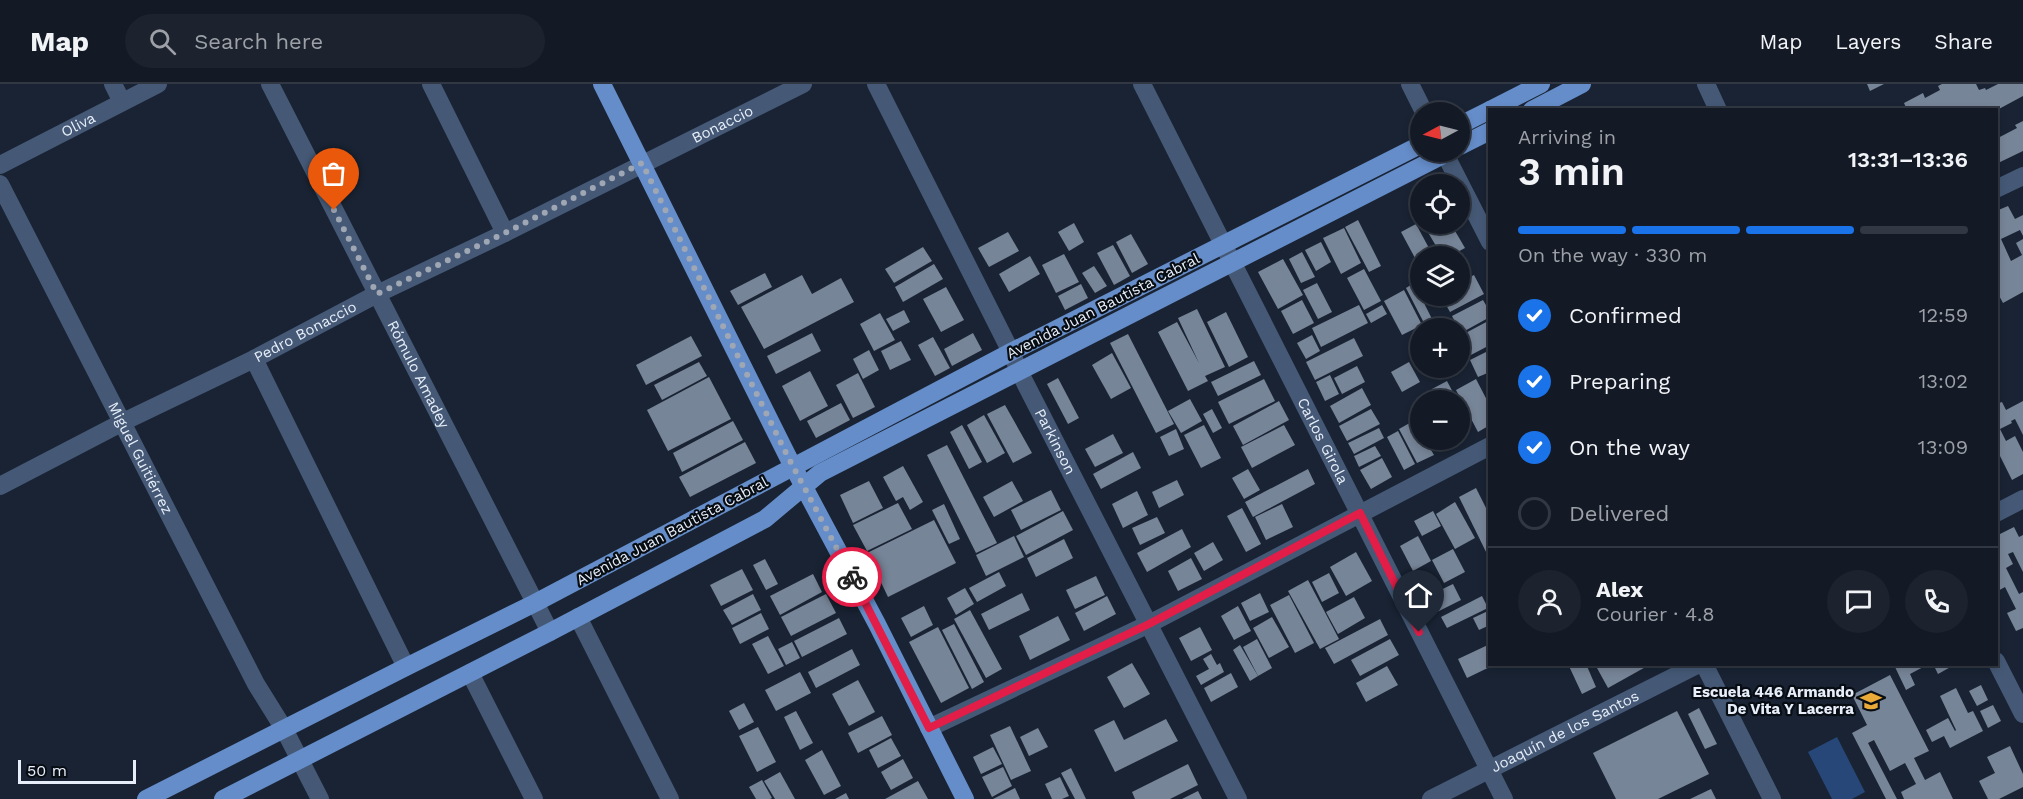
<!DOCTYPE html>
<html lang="en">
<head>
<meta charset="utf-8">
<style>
  body { margin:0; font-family:"Work Sans",sans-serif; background:#1c232e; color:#f1f3f6; height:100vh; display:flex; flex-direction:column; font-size:22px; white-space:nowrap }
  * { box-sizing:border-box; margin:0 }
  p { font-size:20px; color:#9da1a7 }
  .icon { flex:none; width:33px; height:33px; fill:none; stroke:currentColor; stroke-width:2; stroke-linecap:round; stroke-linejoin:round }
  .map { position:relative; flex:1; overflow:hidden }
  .drawer { position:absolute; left:1488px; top:24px; width:510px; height:558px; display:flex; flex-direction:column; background:#131a26; border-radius:0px; box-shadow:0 3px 9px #0003,0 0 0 2px #323843 }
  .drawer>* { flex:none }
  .needle { width:39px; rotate:263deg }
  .fabs { position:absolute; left:1410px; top:18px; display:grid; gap:12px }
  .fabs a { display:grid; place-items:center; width:60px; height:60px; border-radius:50%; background:#131a26; box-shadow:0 3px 9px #0003,0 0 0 2px #323843; font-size:30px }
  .scale { position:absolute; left:18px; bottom:15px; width:118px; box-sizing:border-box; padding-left:6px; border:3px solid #e7eef9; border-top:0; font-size:16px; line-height:21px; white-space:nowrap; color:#e7eef9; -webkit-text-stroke:4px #080d14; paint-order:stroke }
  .pin { position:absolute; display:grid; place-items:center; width:51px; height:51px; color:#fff; margin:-62px -26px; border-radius:50% 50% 50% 0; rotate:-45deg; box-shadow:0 0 6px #0007 }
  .pin .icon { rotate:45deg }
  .courier { position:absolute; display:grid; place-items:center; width:60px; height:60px; margin:-30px; border:4px solid #e11d48; border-radius:50%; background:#fff; color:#222; box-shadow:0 2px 8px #0007 }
  .head em { font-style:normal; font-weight:600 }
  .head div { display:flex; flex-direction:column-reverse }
  .head { display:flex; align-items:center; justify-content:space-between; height:102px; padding:0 30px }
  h1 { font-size:39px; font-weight:600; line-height:45px }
  .bar { display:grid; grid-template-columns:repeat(4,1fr); gap:9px 6px; align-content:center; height:72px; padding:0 30px }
  .bar i { height:8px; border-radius:4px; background:#323843 }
  .bar .current { background:#1a73e8 }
  .bar p { grid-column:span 4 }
  .line { display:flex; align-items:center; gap:15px; padding:0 30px; border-top:2px solid #323843 }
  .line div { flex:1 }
  .round { display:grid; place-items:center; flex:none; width:63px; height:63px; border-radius:32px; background:#1c232e }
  ol { padding:0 30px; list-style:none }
  li { display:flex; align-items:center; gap:18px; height:66px }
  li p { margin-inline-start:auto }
  li .icon { padding:6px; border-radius:50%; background:#1a73e8; color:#fff; stroke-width:4 }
  li:last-child { color:#9da1a7 }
  li i { width:33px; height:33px; border:3px solid #323843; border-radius:50% }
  header { display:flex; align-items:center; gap:36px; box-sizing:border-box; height:84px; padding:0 30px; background:#131a26; border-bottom:2px solid #323843 }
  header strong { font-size:28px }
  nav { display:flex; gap:33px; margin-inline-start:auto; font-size:21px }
  .search { width:420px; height:54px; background:#1c232e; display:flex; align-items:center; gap:15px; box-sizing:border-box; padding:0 21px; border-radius:33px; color:#9da1a7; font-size:22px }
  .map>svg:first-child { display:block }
  .green { fill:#264777 }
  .building { fill:#778598 }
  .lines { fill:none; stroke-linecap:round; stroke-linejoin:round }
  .minor { stroke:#455976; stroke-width:18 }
  .major { stroke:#658dc9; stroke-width:18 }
  .done { stroke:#9fa7b4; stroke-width:6; stroke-dasharray:0 10.8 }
  .route { stroke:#e11d48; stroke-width:8 }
  .labels { text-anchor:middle; stroke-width:4.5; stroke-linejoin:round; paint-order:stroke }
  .street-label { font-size:15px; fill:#e7eef9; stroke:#080d14 }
  .poi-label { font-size:15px; font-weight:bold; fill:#e7eef9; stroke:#080d14; text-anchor:end }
</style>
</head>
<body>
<header>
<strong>Map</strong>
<div class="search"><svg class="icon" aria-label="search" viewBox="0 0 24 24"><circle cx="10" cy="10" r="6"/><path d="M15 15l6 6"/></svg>Search here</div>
<nav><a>Map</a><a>Layers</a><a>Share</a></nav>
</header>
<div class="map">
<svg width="2023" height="715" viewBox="0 0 2023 715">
  <rect width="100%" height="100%" fill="#192333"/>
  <polygon class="green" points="1837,653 1865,708 1852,715 1832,715 1808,668"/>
  <g class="building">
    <polygon points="1867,0 1884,0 1870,7"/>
    <polygon points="1942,0 1976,0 1979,6 1985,4 1986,6 1998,0 2023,0 2023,12 1997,26 1949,26 1948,22 1941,26 1907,26 1904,19 1923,9 1925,14 1940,6 1938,2"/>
    <polygon points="2023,37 2023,67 1996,80 1996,55 2017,44 2015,41"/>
    <polygon points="1420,110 1420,135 1410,116"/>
    <polygon points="2008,122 2015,135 2023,131 2023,152 2020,146 2001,155 2011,177 2022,171 2016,159 2023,155 2023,208 2003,219 1996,206 1996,152 1998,151 1996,147 1996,127"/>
    <polygon points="1358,136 1381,182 1369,188 1345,143"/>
    <polygon points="1074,139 1084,158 1069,167 1058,148"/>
    <polygon points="1416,140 1430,166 1415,174 1401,148"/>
    <polygon points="1423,140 1451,140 1465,164 1450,172 1442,172"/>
    <polygon points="1344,144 1361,179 1341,190 1323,154"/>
    <polygon points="1008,148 1019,167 989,183 978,164"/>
    <polygon points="1131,150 1148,180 1132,189 1116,158"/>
    <polygon points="1321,158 1331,178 1316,187 1305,166"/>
    <polygon points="1113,161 1130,192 1114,201 1097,169"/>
    <polygon points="923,163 932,177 894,199 885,185"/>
    <polygon points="1302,168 1315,193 1301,199 1289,175"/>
    <polygon points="1064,170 1079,198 1056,209 1042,181"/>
    <polygon points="1030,172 1040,190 1009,208 999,190"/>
    <polygon points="1463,174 1470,188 1460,194 1460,175"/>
    <polygon points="1283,175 1303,211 1278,225 1258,188"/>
    <polygon points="934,180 943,195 903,218 895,203"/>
    <polygon points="1094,182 1107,202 1095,209 1082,189"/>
    <polygon points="1364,185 1381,217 1364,226 1347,194"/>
    <polygon points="765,189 772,203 738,221 730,207"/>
    <polygon points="802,191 812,210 841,194 854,218 764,265 741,223"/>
    <polygon points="1474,191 1484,210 1450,228 1441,212 1460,212 1460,198"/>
    <polygon points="1317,199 1332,228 1318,235 1303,206"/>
    <polygon points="1414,199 1432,235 1424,239 1406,204"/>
    <polygon points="1081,200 1088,214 1065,226 1058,212"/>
    <polygon points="946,203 964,236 941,248 923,215"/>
    <polygon points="1404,206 1422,241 1402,251 1384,217"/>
    <polygon points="1302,216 1314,239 1293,250 1281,227"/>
    <polygon points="1483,216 1490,228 1490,233 1461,249 1452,232"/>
    <polygon points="1359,221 1368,239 1321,263 1312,244"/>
    <polygon points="1382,221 1387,230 1371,239 1366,230"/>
    <polygon points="1197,225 1225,283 1205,292 1208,297 1188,307 1158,248 1177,238 1199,279 1178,234"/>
    <polygon points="904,226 910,238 893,247 886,235"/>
    <polygon points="1226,228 1248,273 1229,283 1207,238"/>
    <polygon points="880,229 895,256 874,267 860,240"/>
    <polygon points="1490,236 1490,261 1469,272 1460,252"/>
    <polygon points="812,249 821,267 776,290 767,272"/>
    <polygon points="973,249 982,266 952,282 944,265"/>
    <polygon points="1128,250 1174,340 1156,349 1110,259"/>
    <polygon points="1312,251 1320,267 1306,275 1297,259"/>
    <polygon points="691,252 702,272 646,301 636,281"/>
    <polygon points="933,253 950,284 935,292 918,261"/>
    <polygon points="1354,254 1363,272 1315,296 1306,278"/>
    <polygon points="901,257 911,276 890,286 881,267"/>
    <polygon points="869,266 879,286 863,295 853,275"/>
    <polygon points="1490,266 1490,288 1478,293 1470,276"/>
    <polygon points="1112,269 1131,304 1111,315 1092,281"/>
    <polygon points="1254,277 1261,291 1218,312 1211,298"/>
    <polygon points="699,278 707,292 662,316 654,301"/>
    <polygon points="1409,278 1420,298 1402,308 1391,288"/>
    <polygon points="1357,282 1365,298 1342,310 1334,294"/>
    <polygon points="810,287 828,322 800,337 782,302"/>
    <polygon points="858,289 875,323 853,334 836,301"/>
    <polygon points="1330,291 1339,310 1325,317 1316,298"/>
    <polygon points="709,293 731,335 668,367 647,326"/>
    <polygon points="1058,294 1079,334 1068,340 1047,300"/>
    <polygon points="1264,295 1275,317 1229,340 1218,318"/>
    <polygon points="1476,295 1490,322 1490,341 1478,348 1456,306"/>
    <polygon points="1447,297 1457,316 1438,316 1432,305"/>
    <polygon points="1362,304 1371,321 1339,339 1330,322"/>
    <polygon points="1190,315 1202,337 1181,349 1168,327"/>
    <polygon points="1279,317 1289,336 1243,361 1233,342"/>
    <polygon points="2023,317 2023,351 2015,335 2011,337 2012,339 2000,345 2006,357 2015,352 2023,368 2023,390 2012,396 1997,366 1999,365 1996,361 1996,320 2002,318 2006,326"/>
    <polygon points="841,319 850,336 816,354 807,337"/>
    <polygon points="1460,320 1471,340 1460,347"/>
    <polygon points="1005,321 1032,369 1013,379 987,330"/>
    <polygon points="1212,325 1222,344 1213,349 1203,330"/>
    <polygon points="1371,325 1380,340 1347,357 1339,342"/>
    <polygon points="1420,326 1420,341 1414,329"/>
    <polygon points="984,331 1005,369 987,379 967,341"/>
    <polygon points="1415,336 1420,346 1420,356 1425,356 1434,371 1417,379 1399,345"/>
    <polygon points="733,337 743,356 682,388 673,369"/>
    <polygon points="962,341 982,378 969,385 950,348"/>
    <polygon points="1204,341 1221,374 1201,384 1184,351"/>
    <polygon points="1284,341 1295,361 1252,384 1241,363"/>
    <polygon points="1379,344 1384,354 1354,370 1348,359"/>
    <polygon points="1176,345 1184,365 1169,372 1160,353"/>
    <polygon points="1398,347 1415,380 1404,386 1387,353"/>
    <polygon points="1113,350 1123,369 1095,383 1085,365"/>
    <polygon points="745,358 756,379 690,413 679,393"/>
    <polygon points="947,361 997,459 976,469 927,371"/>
    <polygon points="1375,362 1381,372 1359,383 1354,372"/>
    <polygon points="1133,368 1141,384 1101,405 1093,390"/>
    <polygon points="1382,374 1392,393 1371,405 1360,386"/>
    <polygon points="903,382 923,418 910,426 903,413 896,417 883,393"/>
    <polygon points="1248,385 1260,406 1244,415 1232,394"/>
    <polygon points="1308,385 1315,400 1253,433 1245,418"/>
    <polygon points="1177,396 1184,411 1159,424 1152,408"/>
    <polygon points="869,397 883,424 853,439 840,411"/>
    <polygon points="1012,397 1023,417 994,433 983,413"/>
    <polygon points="1476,404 1490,432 1490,476 1459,413"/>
    <polygon points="1051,406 1061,426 1021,446 1011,426"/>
    <polygon points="1137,407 1148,431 1123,444 1112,420"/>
    <polygon points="1455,418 1475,454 1455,465 1436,430"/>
    <polygon points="898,419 912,445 867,467 853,441"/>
    <polygon points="944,420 960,455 949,460 932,426"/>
    <polygon points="1282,420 1293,443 1266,456 1255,433"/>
    <polygon points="1242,424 1261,460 1246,468 1227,432"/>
    <polygon points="1063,427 1073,446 1026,471 1016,452"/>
    <polygon points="1433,427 1441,442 1422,452 1414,437"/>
    <polygon points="1157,433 1165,449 1140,461 1132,444"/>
    <polygon points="934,436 956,479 888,513 867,469"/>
    <polygon points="2014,443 2019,453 2023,451 2023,488 2013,468 2008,470 2013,480 2006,484 2019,510 2023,508 2023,544 2016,547 2007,529 2016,525 2005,503 1996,508 1996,452"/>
    <polygon points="1182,445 1191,463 1147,488 1137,469"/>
    <polygon points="1014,452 1024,473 986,492 976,471"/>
    <polygon points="1418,452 1431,477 1413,487 1400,462"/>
    <polygon points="1064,455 1073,474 1036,493 1027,474"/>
    <polygon points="1213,458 1223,476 1204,487 1194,469"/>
    <polygon points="1453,465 1465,488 1444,499 1432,476"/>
    <polygon points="1356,468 1372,497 1346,512 1330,483"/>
    <polygon points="1191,474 1202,495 1178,507 1168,487"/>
    <polygon points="765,475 778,500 766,506 753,481"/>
    <polygon points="742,485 753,506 721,522 710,501"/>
    <polygon points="999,488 1006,502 977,518 969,504"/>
    <polygon points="1329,489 1339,509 1322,518 1312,498"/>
    <polygon points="813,490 822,508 780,531 770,512"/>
    <polygon points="1096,492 1105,511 1075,525 1066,506"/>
    <polygon points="1308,496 1339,555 1320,565 1288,507"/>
    <polygon points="1453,500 1461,516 1435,529 1428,512"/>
    <polygon points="965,504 974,520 956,531 947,514"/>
    <polygon points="1022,509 1030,526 989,546 981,530"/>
    <polygon points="1260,509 1269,528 1250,537 1241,519"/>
    <polygon points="753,510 761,526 732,541 723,526"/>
    <polygon points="826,510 836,529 791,552 781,533"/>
    <polygon points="1289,511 1314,559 1295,569 1270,521"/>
    <polygon points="1107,512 1116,530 1084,547 1075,529"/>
    <polygon points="1482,512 1488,524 1447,544 1441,533"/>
    <polygon points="1354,513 1365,534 1338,550 1326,528"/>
    <polygon points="924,522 933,541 911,553 901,534"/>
    <polygon points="1238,522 1251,547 1234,556 1221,532"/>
    <polygon points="970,526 1002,585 986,594 954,535"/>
    <polygon points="1490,526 1490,541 1479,546 1473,534"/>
    <polygon points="761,529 769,545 740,560 732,544"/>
    <polygon points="1058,532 1070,556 1030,576 1019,552"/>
    <polygon points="1272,533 1289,563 1269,574 1253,544"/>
    <polygon points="839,534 847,550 802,573 794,557"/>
    <polygon points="1380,535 1388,551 1334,580 1325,564"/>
    <polygon points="954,540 984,598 972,605 942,546"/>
    <polygon points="938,543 969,604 941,619 909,558"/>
    <polygon points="1200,543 1212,566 1191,577 1179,554"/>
    <polygon points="768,552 784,582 768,590 752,560"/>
    <polygon points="1257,555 1272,584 1258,592 1243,563"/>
    <polygon points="1390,555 1399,571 1360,592 1351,576"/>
    <polygon points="792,558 800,574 786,581 778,565"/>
    <polygon points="1490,560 1490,580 1496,580 1467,594 1458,575"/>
    <polygon points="1240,561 1258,592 1250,597 1233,566"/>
    <polygon points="852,565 860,581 816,604 808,588"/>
    <polygon points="1211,570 1217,581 1220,579 1224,588 1201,601 1196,592 1209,585 1203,575"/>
    <polygon points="1132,579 1150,610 1124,624 1107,593"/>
    <polygon points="1568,580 1586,580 1596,603 1582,610"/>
    <polygon points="1603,580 1651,580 1608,604 1597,584"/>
    <polygon points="1900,580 1929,580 1910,590 1915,601 1906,606 1895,583"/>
    <polygon points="1933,580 1956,580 1938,590"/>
    <polygon points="1387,582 1398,601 1366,618 1356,599"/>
    <polygon points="800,588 811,609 776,627 765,606"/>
    <polygon points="1231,589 1238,603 1211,618 1204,604"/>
    <polygon points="1890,591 1929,667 1914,674 1925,696 1940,688 1953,715 1904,715 1901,708 1916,700 1905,679 1890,687 1874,656 1868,659 1897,715 1886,715 1852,649 1867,641 1852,611"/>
    <polygon points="858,596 875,628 849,642 832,610"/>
    <polygon points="1981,601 1988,616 1977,622 1969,607"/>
    <polygon points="1956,604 1968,629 1973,627 1983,647 1950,664 1944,652 1932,658 1926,646 1948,634 1955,647 1956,646 1940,612"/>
    <polygon points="744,619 754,638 739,646 729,627"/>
    <polygon points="1993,621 2001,637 1988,644 1980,627"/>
    <polygon points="1699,624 1717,660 1705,665 1688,630"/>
    <polygon points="796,627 813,659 800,666 784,633"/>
    <polygon points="1677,627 1709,690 1658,715 1616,715 1593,669"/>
    <polygon points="882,632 892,651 858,669 848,649"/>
    <polygon points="1166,635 1178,657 1115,688 1094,646 1114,636 1124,656"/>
    <polygon points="1010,642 1031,687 1011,696 990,651"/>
    <polygon points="758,643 776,678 757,688 739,652"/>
    <polygon points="1038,644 1048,663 1029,672 1020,653"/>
    <polygon points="891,654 901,672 878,684 869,666"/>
    <polygon points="2010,662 2023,690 2023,703 1999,715 1988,715 1979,697 1995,689 1987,673"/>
    <polygon points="993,663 1002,680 981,690 973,673"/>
    <polygon points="822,666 841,702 824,711 805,676"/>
    <polygon points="903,675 913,694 891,706 881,688"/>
    <polygon points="1188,680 1198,701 1170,715 1135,715 1132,708"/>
    <polygon points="1003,683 1012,702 992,713 982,693"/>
    <polygon points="1071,684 1086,715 1075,715 1061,689"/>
    <polygon points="780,688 795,715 775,715 764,697"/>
    <polygon points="1060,693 1069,712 1062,715 1052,715 1045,700"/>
    <polygon points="762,696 772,714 770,715 756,715 749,703"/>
    <polygon points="918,697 928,715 885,715"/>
    <polygon points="1015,704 1020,715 993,715"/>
    <polygon points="1711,705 1716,715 1690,715"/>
    <polygon points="1198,707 1202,715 1182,715"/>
    <polygon points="846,709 849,715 835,715"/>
  </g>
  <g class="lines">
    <g class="minor">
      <polyline points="113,0 122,18"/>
      <path id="s1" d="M270,0L550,548"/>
      <polyline points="431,0 505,149"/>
      <path id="s2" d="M876,0L1011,268L1019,287L1238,715"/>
      <path id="s3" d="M1142,0L1504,715"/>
      <polyline points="1410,0 1424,28"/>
      <polyline points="1706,0 1718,26"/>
      <polyline points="1444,68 1490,158"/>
      <path id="s4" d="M0,81L158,0"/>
      <path id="s5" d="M0,100L256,600L284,645L320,715"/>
      <polyline points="1996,105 2023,92"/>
      <polyline points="254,275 406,583"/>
      <path id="s6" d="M0,402L123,338L254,275L377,210L505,149L803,0"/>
      <polyline points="1996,429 2023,415"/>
      <polyline points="578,533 670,715"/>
      <polyline points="1996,577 2023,630"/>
      <polyline points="1704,580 1772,715"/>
      <polyline points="470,589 534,715"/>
      <polyline points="929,644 1149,540 1490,362"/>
      <path id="s7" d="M1431,715L1699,580"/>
    </g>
    <g class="major">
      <polyline points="602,0 788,373 877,540 965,715"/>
      <polyline points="1490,26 1541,0"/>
      <polyline points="1532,26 1582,0"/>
      <polyline points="1460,41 1490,26"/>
      <polyline points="1460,62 1490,47"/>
      <polyline points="146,715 406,583 535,519 1011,268 1420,61"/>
      <polyline points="223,715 550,548 765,435 820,389 1449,68"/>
    </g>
  </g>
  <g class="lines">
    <polyline class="done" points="334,126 377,210 505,149 642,79 788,373 852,493"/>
    <polyline class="route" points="852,493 929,644 1149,540 1360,429 1419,548"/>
  </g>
  <defs>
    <symbol id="school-bare" viewBox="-9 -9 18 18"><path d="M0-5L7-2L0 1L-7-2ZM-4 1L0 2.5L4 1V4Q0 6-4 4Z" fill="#e9aa38" stroke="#080d14" stroke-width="2.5" paint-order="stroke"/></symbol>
  </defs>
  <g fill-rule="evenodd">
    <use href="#school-bare" x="1856" y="602" width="30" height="30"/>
  </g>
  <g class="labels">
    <g class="street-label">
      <text dy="5" stroke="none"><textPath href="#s6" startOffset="808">Bonaccio</textPath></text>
      <text dy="5" stroke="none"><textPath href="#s4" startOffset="88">Oliva</textPath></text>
      <text transform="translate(1103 222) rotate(-27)" y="5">Avenida Juan Bautista Cabral</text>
      <text dy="5" stroke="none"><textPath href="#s6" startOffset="342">Pedro Bonaccio</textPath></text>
      <text dy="5" stroke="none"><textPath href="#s1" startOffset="326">Rómulo Amadey</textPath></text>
      <text dy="5" stroke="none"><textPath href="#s3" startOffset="400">Carlos Girola</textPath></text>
      <text dy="5" stroke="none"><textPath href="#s2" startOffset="400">Parkinson</textPath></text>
      <text dy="5" stroke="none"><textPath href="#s5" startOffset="308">Miguel Guitiérrez</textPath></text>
      <text transform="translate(672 447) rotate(-28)" y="5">Avenida Juan Bautista Cabral</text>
      <text dy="5" stroke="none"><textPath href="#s7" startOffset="150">Joaquín de los Santos</textPath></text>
    </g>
    <g class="poi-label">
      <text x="1854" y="613">Escuela 446 Armando<tspan x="1854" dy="17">De Vita Y Lacerra</tspan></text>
    </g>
  </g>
</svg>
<div class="fabs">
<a><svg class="needle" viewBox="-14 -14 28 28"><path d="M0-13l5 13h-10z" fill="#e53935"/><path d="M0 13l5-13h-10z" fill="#9da1a7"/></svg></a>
<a><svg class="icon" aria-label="locate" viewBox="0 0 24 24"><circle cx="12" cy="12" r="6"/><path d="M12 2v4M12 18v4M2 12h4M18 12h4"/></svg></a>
<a><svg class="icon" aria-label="layers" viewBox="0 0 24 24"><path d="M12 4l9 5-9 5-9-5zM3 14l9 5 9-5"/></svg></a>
<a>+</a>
<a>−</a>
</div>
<div class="scale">50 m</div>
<div class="pin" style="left:334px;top:126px;background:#ea580c"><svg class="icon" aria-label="bag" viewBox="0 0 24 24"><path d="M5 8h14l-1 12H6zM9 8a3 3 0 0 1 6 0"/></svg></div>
<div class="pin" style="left:1419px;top:548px;background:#1f2937"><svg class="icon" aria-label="home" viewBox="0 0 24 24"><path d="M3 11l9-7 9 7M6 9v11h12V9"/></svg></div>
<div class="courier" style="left:852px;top:493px"><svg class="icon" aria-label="bike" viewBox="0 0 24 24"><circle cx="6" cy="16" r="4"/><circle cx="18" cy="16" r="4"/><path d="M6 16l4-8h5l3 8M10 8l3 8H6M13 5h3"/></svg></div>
<section class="drawer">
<div class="head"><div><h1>3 min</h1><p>Arriving in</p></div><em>13:31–13:36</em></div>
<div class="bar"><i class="current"></i><i class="current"></i><i class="current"></i><i></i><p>On the way · 330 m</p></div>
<ol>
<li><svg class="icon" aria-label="check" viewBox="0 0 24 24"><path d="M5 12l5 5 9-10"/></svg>Confirmed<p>12:59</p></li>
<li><svg class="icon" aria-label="check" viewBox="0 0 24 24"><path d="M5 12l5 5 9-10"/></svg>Preparing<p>13:02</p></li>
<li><svg class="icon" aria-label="check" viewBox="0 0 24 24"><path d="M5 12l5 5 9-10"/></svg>On the way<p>13:09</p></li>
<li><i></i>Delivered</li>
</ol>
<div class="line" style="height:108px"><a class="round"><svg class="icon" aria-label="person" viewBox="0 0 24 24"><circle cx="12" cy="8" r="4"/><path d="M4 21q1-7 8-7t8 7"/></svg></a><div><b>Alex</b><p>Courier · 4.8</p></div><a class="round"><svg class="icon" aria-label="chat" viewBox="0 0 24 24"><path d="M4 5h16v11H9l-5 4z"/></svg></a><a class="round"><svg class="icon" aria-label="phone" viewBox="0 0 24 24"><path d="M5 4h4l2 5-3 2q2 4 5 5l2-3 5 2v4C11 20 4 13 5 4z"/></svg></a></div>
</section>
</div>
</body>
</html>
